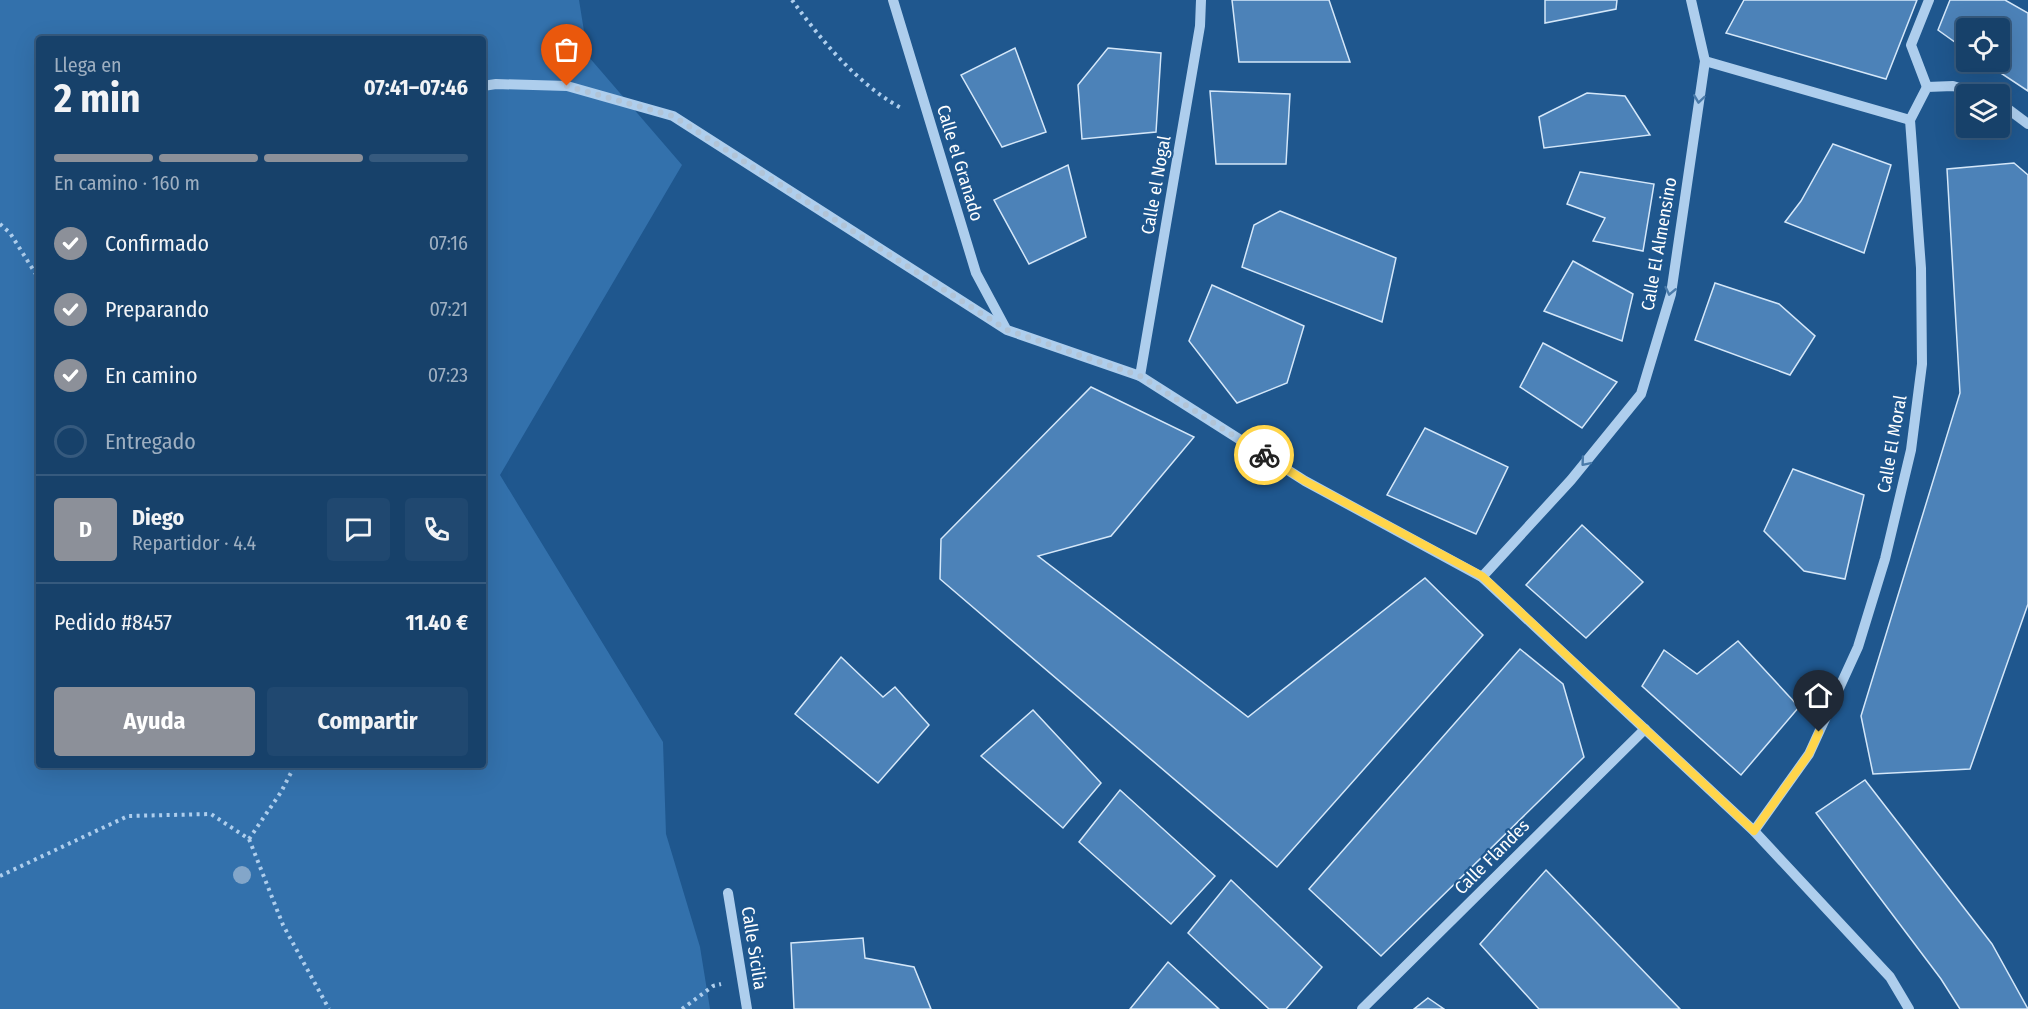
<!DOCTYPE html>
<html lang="es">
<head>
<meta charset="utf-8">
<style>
  body { margin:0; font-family:"Fira Sans Condensed",sans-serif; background:#204870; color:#f1f3f6; height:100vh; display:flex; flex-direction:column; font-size:22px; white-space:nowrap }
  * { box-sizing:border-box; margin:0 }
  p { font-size:20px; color:#9eafc1 }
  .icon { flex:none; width:33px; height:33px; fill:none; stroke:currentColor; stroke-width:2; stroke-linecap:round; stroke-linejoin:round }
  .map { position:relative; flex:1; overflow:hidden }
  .details { position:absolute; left:36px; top:36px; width:450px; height:732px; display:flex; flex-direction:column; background:#17416a; border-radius:6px; box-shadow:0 6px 24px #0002,0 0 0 2px #365a7e }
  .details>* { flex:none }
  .controls { position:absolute; left:1956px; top:18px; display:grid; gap:12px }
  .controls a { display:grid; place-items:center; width:54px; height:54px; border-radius:6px; background:#17416a; box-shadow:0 6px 24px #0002,0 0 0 2px #365a7e; font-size:30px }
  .pin { position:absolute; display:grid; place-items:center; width:51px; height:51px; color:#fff; margin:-62px -26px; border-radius:50% 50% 50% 0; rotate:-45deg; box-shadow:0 0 6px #0007 }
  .pin .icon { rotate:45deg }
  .courier { position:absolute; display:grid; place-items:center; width:60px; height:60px; margin:-30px; border:4px solid #ffd54a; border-radius:50%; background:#fff; color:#222; box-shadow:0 2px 8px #0007 }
  .head em { font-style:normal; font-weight:700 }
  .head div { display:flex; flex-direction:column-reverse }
  .head { display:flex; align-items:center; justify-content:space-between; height:102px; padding:0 18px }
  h1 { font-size:39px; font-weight:700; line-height:45px }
  .bar { display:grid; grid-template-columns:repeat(4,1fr); gap:9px 6px; align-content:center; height:72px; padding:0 18px }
  .bar i { height:8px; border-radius:4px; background:#365a7e }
  .bar .current { background:#8c9099 }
  .bar p { grid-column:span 4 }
  .line { display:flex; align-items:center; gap:15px; padding:0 18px; border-top:2px solid #365a7e }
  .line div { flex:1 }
  .round { display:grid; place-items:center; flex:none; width:63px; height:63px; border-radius:6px; background:#204870 }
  ol { padding:0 18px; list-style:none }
  li { display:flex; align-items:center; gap:18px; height:66px }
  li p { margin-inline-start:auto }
  li .icon { padding:6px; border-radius:50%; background:#8c9099; color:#fff; stroke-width:4 }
  li:last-child { color:#9eafc1 }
  li i { width:33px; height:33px; border:3px solid #365a7e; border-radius:50% }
  .primary-button { display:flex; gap:12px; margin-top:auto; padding:12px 18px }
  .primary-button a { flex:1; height:69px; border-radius:6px; background:#8c9099; color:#fff; font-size:24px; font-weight:700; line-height:69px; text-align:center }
  .primary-button a+a { background:#204870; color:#f1f3f6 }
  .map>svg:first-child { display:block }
  .green { fill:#3371ac; fill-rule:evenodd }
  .building { fill:#4c82b8; stroke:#d4e7f9; stroke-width:1.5 }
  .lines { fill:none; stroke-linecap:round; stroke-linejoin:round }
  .path { stroke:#aeceed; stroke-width:4; stroke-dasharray:3 4.5; stroke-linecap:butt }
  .minor { stroke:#aeceed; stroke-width:10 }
  .tree { fill:#83a6c9 }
  .oneway { stroke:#4a7baa }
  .done { stroke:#b1c4d7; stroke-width:6; stroke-dasharray:0 10.8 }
  .route { stroke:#ffd54a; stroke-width:8 }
  .labels { text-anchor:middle; stroke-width:4.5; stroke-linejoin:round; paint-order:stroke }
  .street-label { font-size:18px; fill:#fff; stroke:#1f578e }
</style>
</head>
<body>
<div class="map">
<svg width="2028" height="1009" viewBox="0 0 2028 1009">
  <rect width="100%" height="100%" fill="#1f578e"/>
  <path class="green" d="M0,0H579L588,56L682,165L500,475L663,742L666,834L700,947L710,1009H0ZM39,39H483V765H39Z"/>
  <g class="building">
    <polygon points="1232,0 1329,0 1350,62 1239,62"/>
    <polygon points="1545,0 1617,0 1616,9 1545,23"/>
    <polygon points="1744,0 1917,0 1886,79 1726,33"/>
    <polygon points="1950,0 2005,0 2028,13 2028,91 1984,62 2000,62 2000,28 1966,28 1966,50 1938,30"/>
    <polygon points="1015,48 1046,132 1002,147 961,75"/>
    <polygon points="1108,48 1161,53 1156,132 1082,139 1078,85"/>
    <polygon points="1210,91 1290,94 1286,164 1216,164"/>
    <polygon points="1587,93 1625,96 1650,135 1544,148 1539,117"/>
    <polygon points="1833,144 1891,165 1864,253 1785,222 1801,201"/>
    <polygon points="2014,163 2028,175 2028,604 1970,769 1873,774 1861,716 1960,393 1947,169"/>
    <polygon points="1068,165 1086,237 1029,264 994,200"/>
    <polygon points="1580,172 1654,184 1643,251 1593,241 1605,218 1567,204"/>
    <polygon points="1280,211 1396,258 1382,322 1242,267 1254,225"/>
    <polygon points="1573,261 1633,294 1622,341 1544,311"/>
    <polygon points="1715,283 1779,304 1815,336 1790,375 1695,340"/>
    <polygon points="1212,285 1304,326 1287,383 1237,403 1189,341"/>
    <polygon points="1543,343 1617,382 1582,428 1520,387"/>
    <polygon points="1091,387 1194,437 1111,536 1038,556 1248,717 1425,578 1483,635 1277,867 940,579 941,539"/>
    <polygon points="1425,428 1508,467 1476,534 1387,495"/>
    <polygon points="1793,469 1864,495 1845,579 1804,571 1764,531"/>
    <polygon points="1582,525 1643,582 1586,638 1526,585"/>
    <polygon points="1738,641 1799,707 1741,775 1642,686 1664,650 1697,674"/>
    <polygon points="1520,649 1563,684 1584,757 1381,956 1309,889"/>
    <polygon points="841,657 883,697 895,687 929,725 878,783 795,714"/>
    <polygon points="1033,710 1101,783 1063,828 981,756"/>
    <polygon points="1865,780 1992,944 2028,1009 1960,1009 1941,979 1816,813"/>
    <polygon points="1120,790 1215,876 1171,924 1079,842"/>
    <polygon points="1546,870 1680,1009 1539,1009 1480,944"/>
    <polygon points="1231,880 1322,967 1286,1009 1269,1009 1188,933"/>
    <polygon points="863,938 865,958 914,967 931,1009 794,1009 791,943"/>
    <polygon points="1168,962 1219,1009 1130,1009"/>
    <polygon points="1428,998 1444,1009 1414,1009"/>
  </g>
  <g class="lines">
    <g class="path">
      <path d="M792,0C821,40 858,85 903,109"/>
      <polyline points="0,224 10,233 39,279"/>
      <polyline points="249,839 281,792 295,765"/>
      <polyline points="0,876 128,816 211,814 249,839 283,925 329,1009"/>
      <polyline points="682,1009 713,986 721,984"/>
    </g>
    <g class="minor">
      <polyline points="893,0 976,273 1005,327"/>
      <polyline points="1705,61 1910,120"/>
      <polyline points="483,86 496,84 567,86 673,116 1007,330 1140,376 1305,481 1482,577 1754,831 1890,977 1909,1009"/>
      <polyline points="1927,87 1911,45 1929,0"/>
      <polyline points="2000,103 2028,124"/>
      <polyline points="1140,376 1200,26 1201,0"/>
      <polyline points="1482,577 1571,480 1641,394 1671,294 1705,61 1691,0"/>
      <polyline points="1754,831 1809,754 1858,647 1885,559 1911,450 1922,364 1921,268 1910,120 1927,87 1953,86 1980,94"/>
      <polyline points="728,893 747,1009"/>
      <polyline points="1362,1009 1645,729"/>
    </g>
  </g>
  <circle class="tree" cx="242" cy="875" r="9"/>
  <defs><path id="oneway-chevron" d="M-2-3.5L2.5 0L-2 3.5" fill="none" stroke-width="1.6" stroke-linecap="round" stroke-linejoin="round" transform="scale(1.5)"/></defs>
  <g class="oneway">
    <use href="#oneway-chevron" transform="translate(1699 99) rotate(98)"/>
    <use href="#oneway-chevron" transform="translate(1670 291) rotate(102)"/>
    <use href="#oneway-chevron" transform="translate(1585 462) rotate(130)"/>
  </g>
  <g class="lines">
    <polyline class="done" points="567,86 673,116 1007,330 1140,376 1264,455"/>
    <polyline class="route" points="1264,455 1305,481 1482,576 1754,831 1809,754 1819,732"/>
  </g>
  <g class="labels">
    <g class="street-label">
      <text transform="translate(960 163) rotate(73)" y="6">Calle el Granado</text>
      <text transform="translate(1156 185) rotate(-80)" y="6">Calle el Nogal</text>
      <text transform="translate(1659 244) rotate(-80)" y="6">Calle El Almensino</text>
      <text transform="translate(1892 444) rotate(-80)" y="6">Calle El Moral</text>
      <text transform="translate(1492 857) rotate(-45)" y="6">Calle Flandes</text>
      <text transform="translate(754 948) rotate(81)" y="6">Calle Sicilia</text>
    </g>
  </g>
</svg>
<div class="controls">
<a><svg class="icon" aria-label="locate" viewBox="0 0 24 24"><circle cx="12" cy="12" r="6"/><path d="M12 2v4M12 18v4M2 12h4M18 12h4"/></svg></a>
<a><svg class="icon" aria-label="layers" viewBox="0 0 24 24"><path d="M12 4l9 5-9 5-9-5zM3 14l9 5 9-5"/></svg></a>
</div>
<div class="pin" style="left:567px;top:86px;background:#ea580c"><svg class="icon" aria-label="bag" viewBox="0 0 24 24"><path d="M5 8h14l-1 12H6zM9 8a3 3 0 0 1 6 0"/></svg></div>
<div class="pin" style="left:1819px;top:732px;background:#1f2937"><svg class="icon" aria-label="home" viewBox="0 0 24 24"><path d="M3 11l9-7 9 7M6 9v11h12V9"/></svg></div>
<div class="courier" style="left:1264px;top:455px"><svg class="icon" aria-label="bike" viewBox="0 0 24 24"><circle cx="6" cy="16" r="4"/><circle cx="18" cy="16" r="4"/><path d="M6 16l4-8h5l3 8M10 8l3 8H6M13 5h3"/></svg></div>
<section class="details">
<div class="head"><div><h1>2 min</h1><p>Llega en</p></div><em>07:41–07:46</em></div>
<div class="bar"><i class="current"></i><i class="current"></i><i class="current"></i><i></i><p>En camino · 160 m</p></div>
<ol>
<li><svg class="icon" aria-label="check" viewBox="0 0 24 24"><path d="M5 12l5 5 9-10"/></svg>Confirmado<p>07:16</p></li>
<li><svg class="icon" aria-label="check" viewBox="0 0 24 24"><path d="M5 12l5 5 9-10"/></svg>Preparando<p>07:21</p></li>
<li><svg class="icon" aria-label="check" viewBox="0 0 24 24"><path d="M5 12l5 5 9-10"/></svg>En camino<p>07:23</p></li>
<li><i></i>Entregado</li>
</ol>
<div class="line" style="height:108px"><b class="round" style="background:#8c9099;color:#fff">D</b><div><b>Diego</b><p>Repartidor · 4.4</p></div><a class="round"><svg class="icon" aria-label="chat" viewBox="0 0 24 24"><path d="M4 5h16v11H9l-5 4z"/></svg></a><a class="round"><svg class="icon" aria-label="phone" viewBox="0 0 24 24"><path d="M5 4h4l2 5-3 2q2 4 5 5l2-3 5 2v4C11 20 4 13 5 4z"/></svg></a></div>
<div class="line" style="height:78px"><div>Pedido #8457</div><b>11.40 €</b></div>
<div class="primary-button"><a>Ayuda</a><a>Compartir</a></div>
</section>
</div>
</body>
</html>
